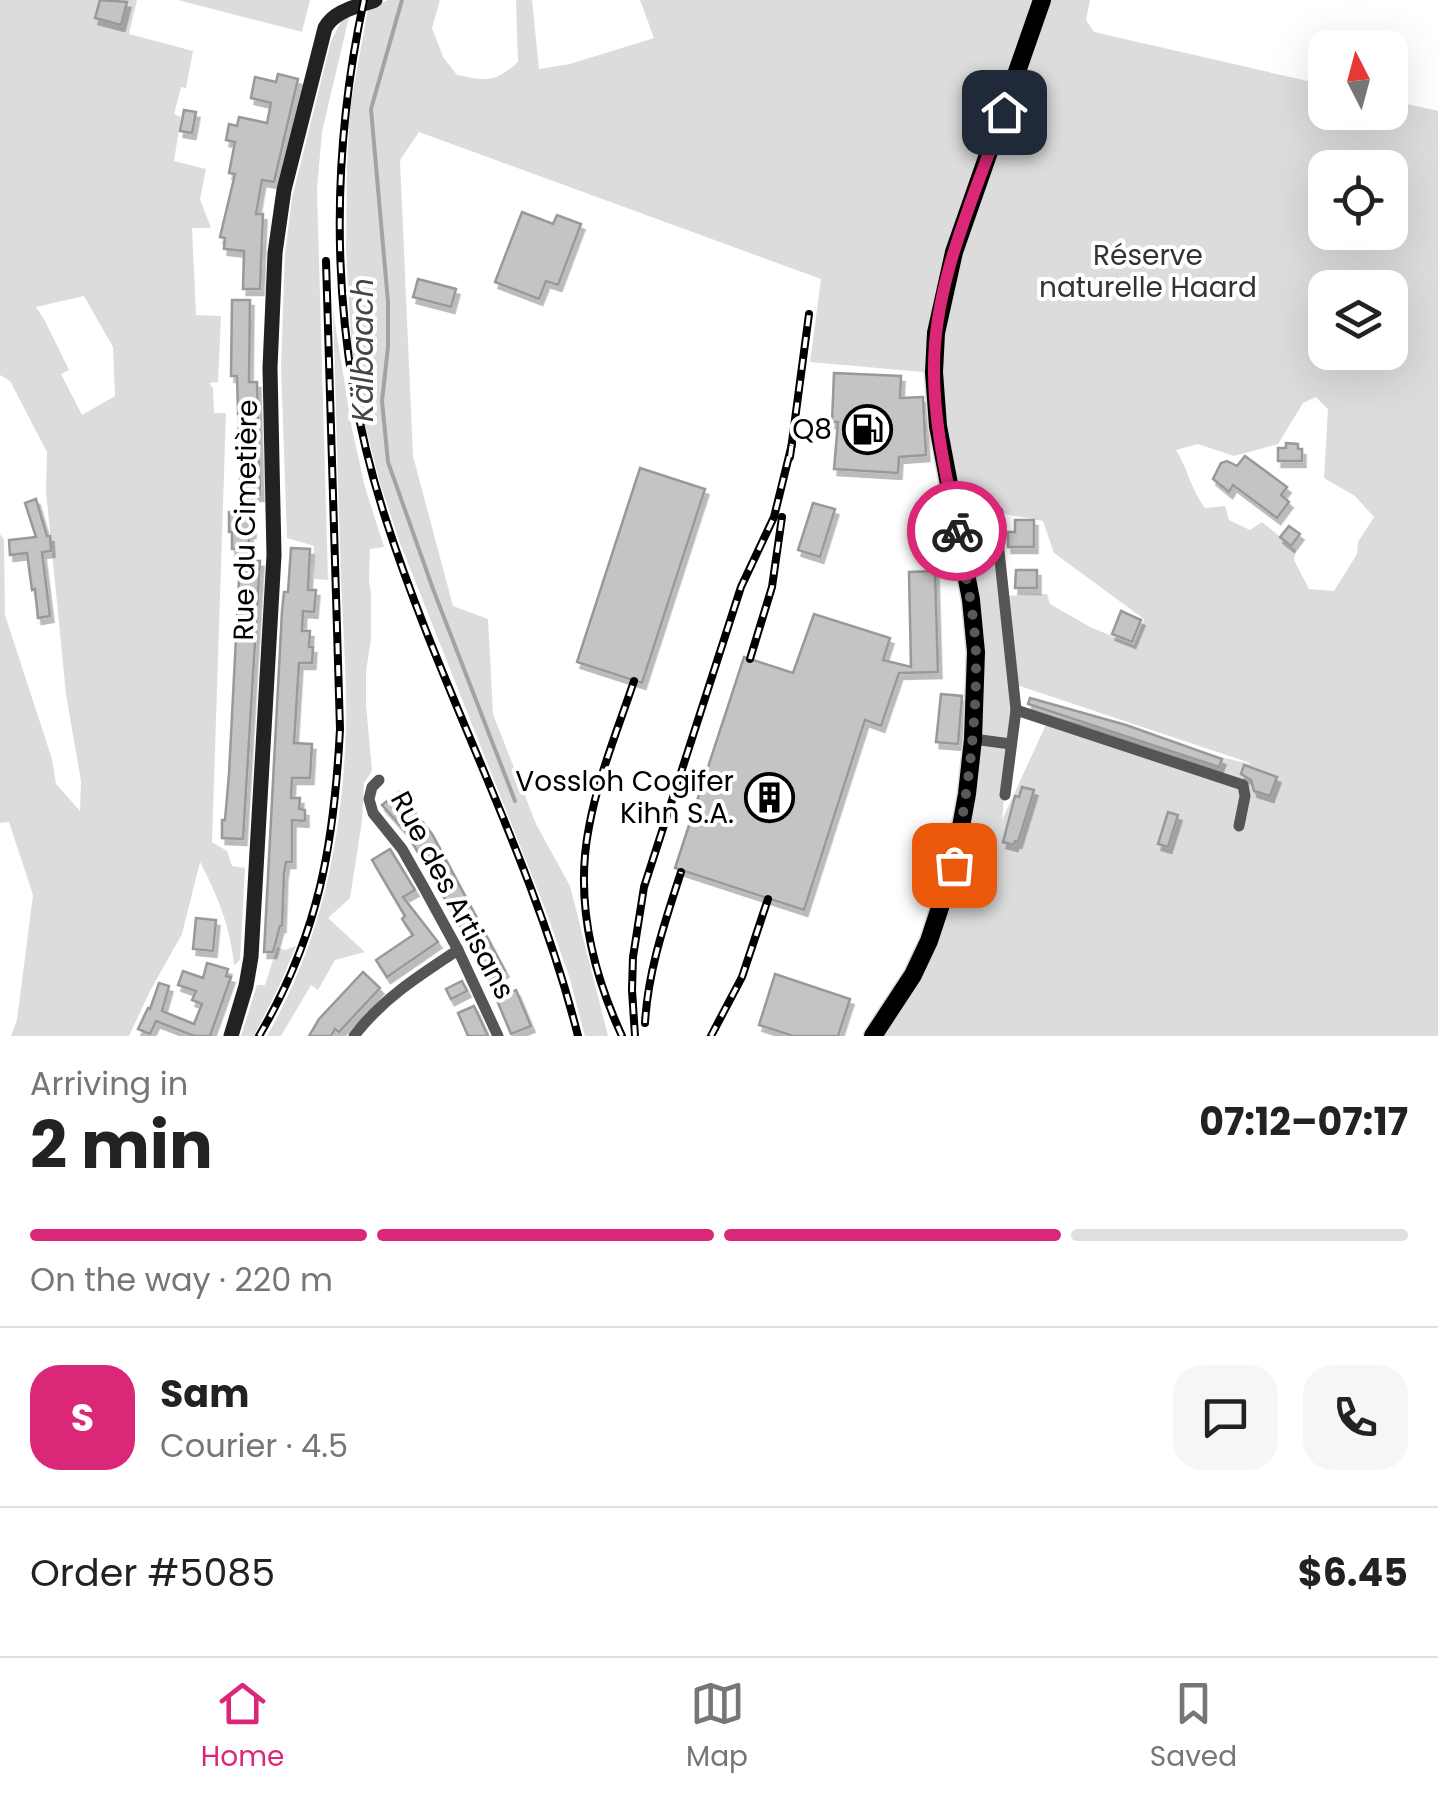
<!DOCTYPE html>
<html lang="en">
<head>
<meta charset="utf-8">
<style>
  body { margin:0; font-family:Poppins,sans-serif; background:#f6f6f6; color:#222; height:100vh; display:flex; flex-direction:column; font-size:38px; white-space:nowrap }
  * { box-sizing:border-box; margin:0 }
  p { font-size:32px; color:#767676 }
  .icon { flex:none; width:55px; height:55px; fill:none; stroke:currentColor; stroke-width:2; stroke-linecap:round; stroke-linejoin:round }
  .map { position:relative; height:1036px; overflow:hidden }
  .side { display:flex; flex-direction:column; background:#fff; flex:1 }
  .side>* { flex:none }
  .needle { width:65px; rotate:354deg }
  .controls { position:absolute; left:1308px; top:30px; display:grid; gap:20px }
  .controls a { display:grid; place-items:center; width:100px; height:100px; border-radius:20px; background:#fff; box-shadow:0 10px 40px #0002; font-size:50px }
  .pin { position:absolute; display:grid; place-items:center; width:85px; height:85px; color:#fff; margin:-42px; border-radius:20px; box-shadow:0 5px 15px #0006 }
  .courier { position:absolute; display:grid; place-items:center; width:100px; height:100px; margin:-50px; border:8px solid #db2777; border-radius:50%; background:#fff; color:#222; box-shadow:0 2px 12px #0007 }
  .summary em { font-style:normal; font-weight:700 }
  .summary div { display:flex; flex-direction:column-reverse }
  .summary { display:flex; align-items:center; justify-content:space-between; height:170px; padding:0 30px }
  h1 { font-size:65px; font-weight:700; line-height:75px }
  .bar { display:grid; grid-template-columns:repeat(4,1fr); gap:15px 10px; align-content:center; height:120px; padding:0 30px }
  .bar i { height:12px; border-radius:8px; background:#e0e0e0 }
  .bar .selected { background:#db2777 }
  .bar p { grid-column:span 4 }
  .line { display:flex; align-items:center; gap:25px; padding:0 30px; border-top:2px solid #e0e0e0 }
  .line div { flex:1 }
  .round { display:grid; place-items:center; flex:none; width:105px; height:105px; border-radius:30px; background:#f6f6f6 }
  .tabs { display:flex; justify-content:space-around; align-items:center; height:140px; border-top:2px solid #e0e0e0; background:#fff; font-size:28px; color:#767676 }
  .tabs a { display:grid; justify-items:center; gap:5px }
  .tabs .selected { color:#db2777 }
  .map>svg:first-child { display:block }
  .green { fill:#dcdcdc; fill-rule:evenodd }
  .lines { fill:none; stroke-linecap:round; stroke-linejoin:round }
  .stream { stroke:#a3a3a3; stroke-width:4 }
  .building { fill:#c4c4c4; stroke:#999; stroke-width:2.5; filter:url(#shadow) }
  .primary-casing { stroke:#dbdbdb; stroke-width:21 }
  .street { stroke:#555; stroke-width:11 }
  .secondary { stroke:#222; stroke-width:15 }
  .primary { stroke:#000; stroke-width:18 }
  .rail-casing { stroke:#000; stroke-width:8 }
  .rail { stroke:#fff; stroke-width:4; stroke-dasharray:11; stroke-linecap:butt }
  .done { stroke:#595959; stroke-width:10; stroke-dasharray:0 18 }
  .route { stroke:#db2777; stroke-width:12 }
  .labels { text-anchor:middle; stroke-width:8; stroke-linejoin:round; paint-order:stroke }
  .park-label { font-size:28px; fill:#333; stroke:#fff }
  .poi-label { font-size:28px; fill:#000; stroke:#fff; text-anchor:end }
  .street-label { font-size:28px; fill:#000; stroke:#fff }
  .water-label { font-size:30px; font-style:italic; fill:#444; stroke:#fff }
</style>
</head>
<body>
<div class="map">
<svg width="1438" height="1036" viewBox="0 0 1438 1036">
  <defs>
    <filter id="shadow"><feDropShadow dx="3.5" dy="6" stdDeviation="0" flood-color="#0004"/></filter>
  </defs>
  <rect width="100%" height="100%" fill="#fff"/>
  <g class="green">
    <path d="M0,0H137L129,34L193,51L186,88L181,87L174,114L181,117L174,161L206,169L200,199L211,228H192L196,315L221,316L218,382L209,383L213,388L214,413H226L212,842L227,851L232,866L245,868L240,960L234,965C231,929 217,894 200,862L182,934L149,993L129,1036H11L17,1020L33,895L9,822L0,823V534L4,540L5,615L52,759L56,784L80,811L81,781L66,694L46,491L47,452L10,381L0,375ZM84,296L113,347L115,396L82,415L61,374L69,370L45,321L36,307Z"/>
    <polygon points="178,0 310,0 302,32"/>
    <path d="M388,0H440L432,28L443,57L457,75C487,81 495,83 518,62L516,0H532L539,69L570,64L654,38L640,0H1090L1086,20L1094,32L1325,85V112H1390V100L1438,111V1036H873L913,975L954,865L976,652L934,373L810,362L821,279L419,132L400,160L413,456L453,606L488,619L493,714L536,824L570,886L608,1036H585L569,976L546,911L400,543L380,483L365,425L352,354L346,251L347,166L350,108L368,9ZM1325,168H1390V232H1325ZM1325,288H1390V352H1325ZM1316,397L1328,409L1324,478L1355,496L1374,517L1358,542L1357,554L1334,591L1309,589L1294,560L1296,550L1262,522L1250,530L1229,520L1225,506L1205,508C1191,490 1188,469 1176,450L1198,444L1234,456L1278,444L1303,403ZM999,513L1043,521L1054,553L1144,619L1134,645L1090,627L1050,604L1047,594L1004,596ZM1014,684L1250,763V764L1050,716L1002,820Z"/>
    <polygon points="349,17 322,132 317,189 328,580 314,579 314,546 287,538 281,367 285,253 292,198 331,41 343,18"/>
    <path d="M333,311L352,429L365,487L384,547L370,549L369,581L371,593V639L366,671V704L372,771L364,783L362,821L350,898L328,918L365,952L335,960L318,990L311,985L281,1036H267C322,940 342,840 346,730C347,679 343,628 341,578C338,489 336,400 333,311Z"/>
    <polygon points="296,946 280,984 254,1036 241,1036 257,985 265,985 277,947 285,950"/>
  </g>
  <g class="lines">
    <polyline class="stream" points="402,0 371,109 388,302 388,347 382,401 388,462 433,589 515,801"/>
  </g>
  <g class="building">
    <polygon points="100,0 127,2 121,25 95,18"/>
    <polygon points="278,74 298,79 274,182 262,180 256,214 263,214 260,289 243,289 244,251 224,249 225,238 220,237 235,174 229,173 235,142 226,140 229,124 237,126 239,117 267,123 271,103 251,98 253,87 255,77 276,82"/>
    <polygon points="184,110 196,112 192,133 180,131"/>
    <polygon points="522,212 553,224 557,215 581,224 558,285 546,281 539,299 495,282"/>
    <polygon points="418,279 456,289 451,307 413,297"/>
    <polygon points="232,300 250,300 249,382 257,382 260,495 252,495 252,532 249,532 249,549 232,549 232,532 229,532 229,512 241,512 237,376 231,376"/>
    <polygon points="834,373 901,376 900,398 923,397 926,455 899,457 898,473 834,469 838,422 832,422"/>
    <polygon points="1286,443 1298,444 1298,449 1302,449 1302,461 1278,461 1278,448 1286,448"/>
    <polygon points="1245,456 1287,487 1281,495 1289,502 1277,518 1233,485 1229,492 1213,479 1221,463 1227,461 1237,466"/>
    <polygon points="640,468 705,489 642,683 577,662"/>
    <polygon points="36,499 47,536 50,536 51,551 42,552 50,616 38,618 35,589 32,590 27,553 10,555 9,540 36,537 25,503"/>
    <polygon points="813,503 835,509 820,557 798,550"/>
    <polygon points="1015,520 1034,520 1034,547 1008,547 1008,532 1015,532"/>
    <polygon points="1289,526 1300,534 1291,546 1280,537"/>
    <polygon points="291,548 310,549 308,590 316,590 314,612 303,611 302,631 310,631 309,647 313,647 312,663 299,663 294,743 312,744 310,778 292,778 291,798 300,798 299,809 305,810 305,821 292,820 292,862 286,862 284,873 282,926 280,926 273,952 264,952 282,611 284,592 288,592"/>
    <polygon points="240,560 260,561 243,839 222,838 222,820 225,820 229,774"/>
    <polygon points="1016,570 1037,570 1037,588 1015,588"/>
    <polygon points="935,571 938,672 899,673 881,726 865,720 804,910 675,868 744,657 793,673 814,614 890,638 883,660 911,667 909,572"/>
    <polygon points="1121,611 1141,620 1132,642 1112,634"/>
    <polygon points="941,694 962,696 958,744 936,742"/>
    <polygon points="1030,698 1126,725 1222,759 1219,767 1028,704"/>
    <polygon points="1244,765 1277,777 1270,796 1254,791 1251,780 1241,774"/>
    <polygon points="1022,787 1034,790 1018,842 1015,841 1014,845 1003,842 1015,796 1019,797"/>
    <polygon points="399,792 432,834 505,971 489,979 435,881 406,832 382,805"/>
    <polygon points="1168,812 1178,815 1168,847 1158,844"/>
    <polygon points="390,849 415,890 403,897 438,942 387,977 376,960 413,935 402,919 405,916 372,860"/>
    <polygon points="196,918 216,920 213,951 193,949"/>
    <polygon points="207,963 228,969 226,976 231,977 210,1036 194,1036 156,1021 150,1034 138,1029 148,1008 150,1009 159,983 169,986 162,1011 194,1024 202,1004 192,1000 196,991 178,985 183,971 203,978"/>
    <polygon points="363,972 380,988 339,1032 335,1029 331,1036 309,1036 319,1019"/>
    <polygon points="775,974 850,999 838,1036 793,1036 759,1025"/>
    <polygon points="462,981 467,991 451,999 446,989"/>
    <polygon points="516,990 531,1026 511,1034 496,998"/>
    <polygon points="474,1006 488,1036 468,1036 458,1013"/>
  </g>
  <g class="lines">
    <defs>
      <polyline id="primary" points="873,1036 913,975 929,941 954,865 967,794 973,739 976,652 971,600 938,426 934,372 936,333 954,252 1042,0"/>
    </defs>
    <use href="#primary" class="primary-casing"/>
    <g class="street">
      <polyline points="998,512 999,551 1016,710 1005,795"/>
      <polyline points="1016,710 1243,785 1245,796 1239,826"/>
      <polyline points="973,739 1011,744"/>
      <polyline points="379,780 372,787 369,799 373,813 402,849 423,886 458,950 498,1036"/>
      <path d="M354,1036C382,999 420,975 458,950"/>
    </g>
    <path class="secondary" d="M231,1036L246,986L251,957L274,555L270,368L275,253L284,190L325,28C335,10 357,7 375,0"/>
    <use href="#primary" class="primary"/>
    <defs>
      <g id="rail">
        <path d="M364,0C327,171 331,350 385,517C441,693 533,857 578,1036"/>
        <polyline points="790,457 809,314"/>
        <polyline points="750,659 772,587 782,517"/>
        <path d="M645,1023C648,970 665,922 681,872"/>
        <path d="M259,1036C319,934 334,845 340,729L326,261"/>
        <path d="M622,1036C592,971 575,898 589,827C598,777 618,729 634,681"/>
        <polyline points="635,1036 632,990 633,957 644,887 741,587 774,517 792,444"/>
        <polyline points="711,1036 742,977 768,899"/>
      </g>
    </defs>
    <use href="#rail" class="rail-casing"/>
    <use href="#rail" class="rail"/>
  </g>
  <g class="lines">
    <path class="done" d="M954,865C967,796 977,726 976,655C975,614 965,572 957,531"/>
    <path class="route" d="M957,531C947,479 934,425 934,371C933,282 975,195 1004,112"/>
  </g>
  <defs>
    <symbol id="fuel-ring" viewBox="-11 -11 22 22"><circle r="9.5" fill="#fff" stroke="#000" stroke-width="1.5"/><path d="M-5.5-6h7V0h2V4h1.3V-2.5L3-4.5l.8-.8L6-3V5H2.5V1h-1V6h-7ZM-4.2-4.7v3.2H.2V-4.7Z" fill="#000"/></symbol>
    <symbol id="building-ring" viewBox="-11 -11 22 22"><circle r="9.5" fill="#fff" stroke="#000" stroke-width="1.5"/><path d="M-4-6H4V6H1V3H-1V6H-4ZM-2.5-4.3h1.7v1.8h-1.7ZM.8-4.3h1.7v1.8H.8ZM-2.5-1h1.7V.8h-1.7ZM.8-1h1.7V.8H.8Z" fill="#000"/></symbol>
  </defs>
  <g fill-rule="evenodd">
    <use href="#fuel-ring" x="840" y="402" width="55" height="55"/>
    <use href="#building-ring" x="742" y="770" width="55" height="55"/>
  </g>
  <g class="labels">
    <g class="park-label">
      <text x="1148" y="265">Réserve<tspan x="1148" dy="32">naturelle Haard</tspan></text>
    </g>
    <g class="poi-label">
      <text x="832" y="439">Q8</text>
      <text x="734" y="791">Vossloh Cogifer<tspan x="734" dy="32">Kihn S.A.</tspan></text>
    </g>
    <g class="street-label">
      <text transform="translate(245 520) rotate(-89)" y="10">Rue du Cimetière</text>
      <text transform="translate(453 895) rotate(62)" y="10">Rue des Artisans</text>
    </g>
    <g class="water-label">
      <text transform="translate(363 350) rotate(-90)" y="10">Kälbaach</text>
    </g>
  </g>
</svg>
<div class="controls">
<a><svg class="needle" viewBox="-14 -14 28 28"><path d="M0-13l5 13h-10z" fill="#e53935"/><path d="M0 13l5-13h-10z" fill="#767676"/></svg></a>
<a><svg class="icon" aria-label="locate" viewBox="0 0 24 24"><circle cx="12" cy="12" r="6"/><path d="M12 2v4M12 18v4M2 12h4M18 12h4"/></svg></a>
<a><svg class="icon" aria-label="layers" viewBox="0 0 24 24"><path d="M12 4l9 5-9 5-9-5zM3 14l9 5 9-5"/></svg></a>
</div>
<div class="pin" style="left:954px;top:865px;background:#ea580c"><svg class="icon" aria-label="bag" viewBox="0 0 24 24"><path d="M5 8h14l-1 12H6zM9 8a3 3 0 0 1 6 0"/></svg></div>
<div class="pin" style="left:1004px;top:112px;background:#1f2937"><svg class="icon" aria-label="home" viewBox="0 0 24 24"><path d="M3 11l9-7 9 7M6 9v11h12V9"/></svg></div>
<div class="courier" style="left:957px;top:531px"><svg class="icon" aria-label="bike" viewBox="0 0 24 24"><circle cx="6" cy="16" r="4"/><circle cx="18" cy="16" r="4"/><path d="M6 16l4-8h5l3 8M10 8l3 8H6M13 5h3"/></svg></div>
</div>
<section class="side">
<div class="summary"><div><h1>2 min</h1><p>Arriving in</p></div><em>07:12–07:17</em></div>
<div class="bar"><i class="selected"></i><i class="selected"></i><i class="selected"></i><i></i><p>On the way · 220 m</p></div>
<div class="line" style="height:180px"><b class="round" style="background:#db2777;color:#fff">S</b><div><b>Sam</b><p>Courier · 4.5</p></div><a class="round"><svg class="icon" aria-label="chat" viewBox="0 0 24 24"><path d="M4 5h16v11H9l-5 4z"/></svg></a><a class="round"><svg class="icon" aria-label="phone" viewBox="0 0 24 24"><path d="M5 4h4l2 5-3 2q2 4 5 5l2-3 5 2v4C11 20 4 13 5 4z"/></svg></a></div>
<div class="line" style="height:130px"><div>Order #5085</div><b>$6.45</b></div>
</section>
<nav class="tabs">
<a class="selected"><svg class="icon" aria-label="home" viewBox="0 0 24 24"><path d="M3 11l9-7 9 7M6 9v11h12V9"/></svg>Home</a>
<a><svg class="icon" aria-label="map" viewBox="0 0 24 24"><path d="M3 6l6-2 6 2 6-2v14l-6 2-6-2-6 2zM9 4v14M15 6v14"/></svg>Map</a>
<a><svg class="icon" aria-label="saved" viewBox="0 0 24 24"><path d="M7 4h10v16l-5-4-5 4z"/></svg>Saved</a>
</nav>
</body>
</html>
